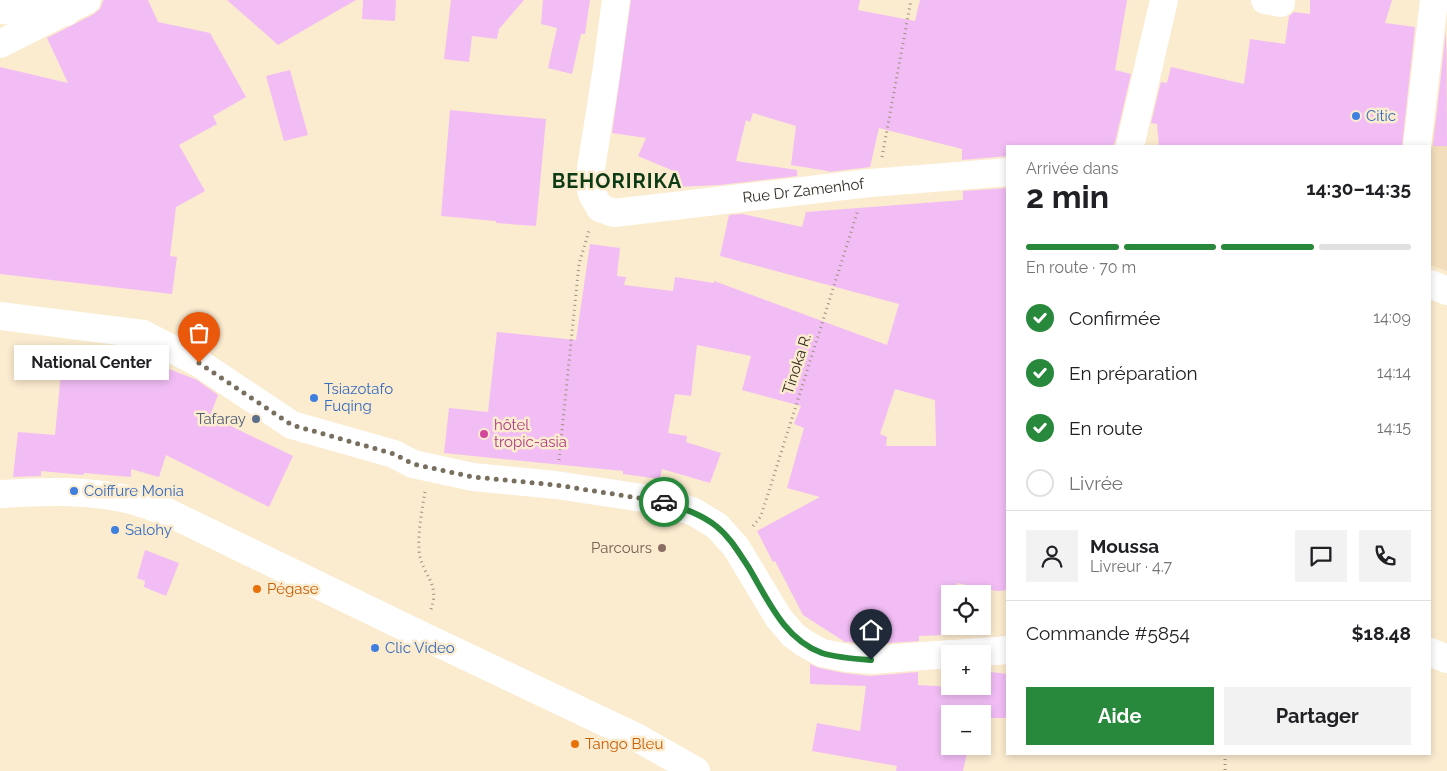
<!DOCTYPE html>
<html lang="fr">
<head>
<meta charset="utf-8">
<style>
  body { margin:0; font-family:Raleway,sans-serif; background:#f2f2f2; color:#202124; height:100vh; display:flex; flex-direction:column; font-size:19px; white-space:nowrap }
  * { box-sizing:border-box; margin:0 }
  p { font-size:16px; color:#757577 }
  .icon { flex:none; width:28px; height:28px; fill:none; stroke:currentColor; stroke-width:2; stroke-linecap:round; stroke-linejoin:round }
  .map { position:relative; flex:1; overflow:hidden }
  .panel { position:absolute; left:1006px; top:145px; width:425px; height:610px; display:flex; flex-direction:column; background:#fff; border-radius:0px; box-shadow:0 2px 8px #0003 }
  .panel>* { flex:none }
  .fabs { position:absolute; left:941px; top:585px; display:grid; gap:10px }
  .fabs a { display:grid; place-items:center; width:50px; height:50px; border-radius:0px; background:#fff; box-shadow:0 2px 8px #0003; font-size:25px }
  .pin { position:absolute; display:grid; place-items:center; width:42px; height:42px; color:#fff; margin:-51px -21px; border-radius:50% 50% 50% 0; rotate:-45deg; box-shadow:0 0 5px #0007 }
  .pin .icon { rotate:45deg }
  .courier { position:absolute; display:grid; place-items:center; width:50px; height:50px; margin:-25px; border:4px solid #28883b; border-radius:50%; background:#fff; color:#222; box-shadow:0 1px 6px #0007 }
  .bubble { position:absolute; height:35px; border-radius:0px; background:#fff; box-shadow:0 2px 8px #0003; font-size:16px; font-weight:700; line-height:35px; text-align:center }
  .head em { font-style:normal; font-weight:700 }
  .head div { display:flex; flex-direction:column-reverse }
  .head { display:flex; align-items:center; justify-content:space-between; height:85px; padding:0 20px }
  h1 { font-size:32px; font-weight:700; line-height:38px }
  .bar { display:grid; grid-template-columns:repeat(4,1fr); gap:8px 5px; align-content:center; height:60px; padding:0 20px }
  .bar i { height:6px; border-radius:4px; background:#e0e0e0 }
  .bar .selected { background:#28883b }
  .bar p { grid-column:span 4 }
  .line { display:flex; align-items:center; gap:12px; padding:0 20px; border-top:1px solid #e0e0e0 }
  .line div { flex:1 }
  .round { display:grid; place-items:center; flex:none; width:52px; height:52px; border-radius:0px; background:#f2f2f2 }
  ol { padding:0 20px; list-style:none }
  li { display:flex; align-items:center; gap:15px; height:55px }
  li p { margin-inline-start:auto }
  li .icon { padding:5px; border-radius:50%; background:#28883b; color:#fff; stroke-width:4 }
  li:last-child { color:#757577 }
  li i { width:28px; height:28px; border:2px solid #e0e0e0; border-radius:50% }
  .primary-button { display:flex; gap:10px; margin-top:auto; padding:10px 20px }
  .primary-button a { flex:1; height:58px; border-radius:0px; background:#28883b; color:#fff; font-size:20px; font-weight:700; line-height:58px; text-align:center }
  .primary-button a+a { background:#f2f2f2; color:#202124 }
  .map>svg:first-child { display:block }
  .built { fill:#f2debc }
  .building { fill:#f2bdf5; fill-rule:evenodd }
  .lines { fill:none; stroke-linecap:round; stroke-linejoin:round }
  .path { stroke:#9c917d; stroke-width:3; stroke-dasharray:1 4; stroke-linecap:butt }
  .minor { stroke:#fff; stroke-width:28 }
  .major { stroke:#fff; stroke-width:28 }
  .done { stroke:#786f5f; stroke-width:5; stroke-dasharray:0 9 }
  .route { stroke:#28883b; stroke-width:6 }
  .shop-dot { fill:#3f7fe0; stroke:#fbebcf; stroke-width:2 }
  .service-dot { fill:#5c6f8a; stroke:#fbebcf; stroke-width:2 }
  .hotel-dot { fill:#d1479c; stroke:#fbebcf; stroke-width:2 }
  .education-dot { fill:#8d6e63; stroke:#fbebcf; stroke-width:2 }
  .food-dot { fill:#e8710a; stroke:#fbebcf; stroke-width:2 }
  .labels { text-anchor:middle; stroke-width:5; stroke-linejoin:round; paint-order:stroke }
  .shop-label { font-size:15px; fill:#366cbe; stroke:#fbebcf; text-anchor:start }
  .street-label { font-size:15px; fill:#322c22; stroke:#fbebcf }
  .service-label { font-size:15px; fill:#4e5e75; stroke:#fbebcf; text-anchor:end }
  .hotel-label { font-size:15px; fill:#b23c85; stroke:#fbebcf; text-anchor:start }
  .education-label { font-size:15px; fill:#785e54; stroke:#fbebcf; text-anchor:end }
  .food-label { font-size:15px; fill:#c56008; stroke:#fbebcf; text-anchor:start }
  .district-label { font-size:20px; font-weight:bold; letter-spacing:1px; fill:#0d3b16; stroke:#fbebcf }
</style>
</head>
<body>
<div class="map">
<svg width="1447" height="771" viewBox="0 0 1447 771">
  <rect width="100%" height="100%" fill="#fbebcf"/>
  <polygon class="built" points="1447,45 1447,271 1430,265 1430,157"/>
  <g class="building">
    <polygon points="104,0 148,0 158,22 210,33 246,97 213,116 217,124 179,145 205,191 176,207 170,256 177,257 172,294 0,274 0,67 68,83 47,38 94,14 100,9 103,1"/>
    <polygon points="227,0 356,0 278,45"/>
    <polygon points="363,0 396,0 395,21 362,19"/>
    <polygon points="451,0 524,0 499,29 497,39 472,36 469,62 444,59"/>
    <polygon points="543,0 590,0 585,34 581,34 572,74 548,68 557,28 541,24"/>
    <polygon points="631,0 860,0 858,10 915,21 920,0 1127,0 1115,70 1131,74 1115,142 1112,146 1008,146 1008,156 962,160 962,149 879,128 870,167 828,172 828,171 791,165 796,126 753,113 750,122 746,120 736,161 797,170 797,176 720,185 675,187 676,172 638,156 646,138 612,133"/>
    <polygon points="1310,0 1392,0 1385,23 1415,27 1402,146 1159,146 1157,124 1151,123 1161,82 1167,83 1171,67 1244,84 1250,39 1285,44 1289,16 1294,12 1310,14"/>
    <polygon points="1446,31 1447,146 1433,146"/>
    <polygon points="290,70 308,135 284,141 266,76"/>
    <polygon points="450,110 546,119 536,226 496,223 496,221 441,216"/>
    <path d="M1008,188V590L997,591L957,583L955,594H950V617L946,635L919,636V641L871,644L849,642H845L803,615L775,561L773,562L757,531L820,497L787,488L804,428L794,424L801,406L742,390L751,356L697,345L691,396L675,394L668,433L687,436L686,442L721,453L710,483L662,469L660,479L623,474V471L444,453L449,408L488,412L497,332L576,340L590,244L620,248L617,276L626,277L624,285L673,291L675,277L714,283V281L887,345L899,304L720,256L729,215L743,214L802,227L806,212L963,200V191ZM895,389L935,400L936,446H886L887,437L880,434Z"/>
    <polygon points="123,351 197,380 218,395 210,416 293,456 269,507 166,455 159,477 131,469 131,477 84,473 83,475 41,471 41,476 13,477 18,432 55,435 63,352 122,358"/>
    <polygon points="145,550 179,563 166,596 144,587 145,581 137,578"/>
    <polygon points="810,664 819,668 844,673 870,676 918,672 918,685 970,688 970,686 982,686 982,671 1008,674 1008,718 982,718 982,714 950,714 950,746 963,746 961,752 967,753 963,771 896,771 897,766 812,751 817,723 860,731 866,686 810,684"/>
  </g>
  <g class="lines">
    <g class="path">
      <polyline points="882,157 911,0"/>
      <polyline points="559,460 579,264 589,231"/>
      <path d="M425,492C422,510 418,531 419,550C421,576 442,582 430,612"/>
      <polyline points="753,526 761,516 858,210"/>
      <polyline points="1225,754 1225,771"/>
    </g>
    <g class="minor">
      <path id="s1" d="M616,0L606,74L589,181L592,194L600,208L614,213L870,183L1008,172"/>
      <polyline points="1265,0 1281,3 1281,0"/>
      <polyline points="0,10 66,12"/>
      <polyline points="1130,146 1164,0"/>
      <polyline points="1417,146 1434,0"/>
      <polyline points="1430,284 1447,291"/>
      <polyline points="0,316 143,334 199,363 292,425 394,454 413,464 473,477 556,485 663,501 694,512 717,526 736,547 778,617 793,635 804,643 822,653 847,658 871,660 950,654"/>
      <path d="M0,494C43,491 85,490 127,499C141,502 154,508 167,512L421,635L636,737L696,771"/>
      <polyline points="1430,652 1447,659"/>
      <polyline points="954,654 1008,650"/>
    </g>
    <polyline class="major" points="0,44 87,0"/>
  </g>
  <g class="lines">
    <polyline class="done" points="199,363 292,425 394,454 413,464 473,477 556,485 664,502"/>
    <path class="route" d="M664,502C682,508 701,514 716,526C730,537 739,553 749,568C768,600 784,639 822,653C838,658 855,659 871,660"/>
  </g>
  <g class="shop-dot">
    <circle cx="1356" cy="116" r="5"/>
    <circle cx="314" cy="398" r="5"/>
    <circle cx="74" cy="491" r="5"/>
    <circle cx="115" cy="530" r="5"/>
    <circle cx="375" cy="648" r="5"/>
  </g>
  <circle class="service-dot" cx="256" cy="419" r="5"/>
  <circle class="hotel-dot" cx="484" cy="434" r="5"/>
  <circle class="education-dot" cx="662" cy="548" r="5"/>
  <g class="food-dot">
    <circle cx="257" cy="589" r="5"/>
    <circle cx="575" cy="744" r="5"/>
  </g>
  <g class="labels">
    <g class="shop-label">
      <text x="1366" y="121">Citic</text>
      <text x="324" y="394">Tsiazotafo<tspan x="324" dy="17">Fuqing</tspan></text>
      <text x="84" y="496">Coiffure Monia</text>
      <text x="125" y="535">Salohy</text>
      <text x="385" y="653">Clic Video</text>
    </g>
    <g class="street-label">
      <text dy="5" stroke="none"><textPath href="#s1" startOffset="418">Rue Dr Zamenhof</textPath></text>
      <text transform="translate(797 364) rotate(-72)" y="5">Tinoka R.</text>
    </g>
    <g class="service-label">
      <text x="246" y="424">Tafaray</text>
    </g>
    <g class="hotel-label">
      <text x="494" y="430">hôtel<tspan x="494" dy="17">tropic-asia</tspan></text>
    </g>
    <g class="education-label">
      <text x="652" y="553">Parcours</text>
    </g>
    <g class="food-label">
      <text x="267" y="594">Pégase</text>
      <text x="585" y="749">Tango Bleu</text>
    </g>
    <g class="district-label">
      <text x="617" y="188">BEHORIRIKA</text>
    </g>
  </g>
</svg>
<div class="fabs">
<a><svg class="icon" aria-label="locate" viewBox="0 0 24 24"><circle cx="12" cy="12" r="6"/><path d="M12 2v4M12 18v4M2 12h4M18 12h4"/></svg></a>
<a>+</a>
<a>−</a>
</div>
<div class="pin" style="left:199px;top:363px;background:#ea580c"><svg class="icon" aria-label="bag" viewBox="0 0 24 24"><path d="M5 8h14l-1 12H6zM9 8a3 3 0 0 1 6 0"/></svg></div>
<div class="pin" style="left:871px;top:660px;background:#1f2937"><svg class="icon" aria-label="home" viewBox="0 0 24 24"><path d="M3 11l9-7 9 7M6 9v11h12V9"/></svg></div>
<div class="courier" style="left:664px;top:502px"><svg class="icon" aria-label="car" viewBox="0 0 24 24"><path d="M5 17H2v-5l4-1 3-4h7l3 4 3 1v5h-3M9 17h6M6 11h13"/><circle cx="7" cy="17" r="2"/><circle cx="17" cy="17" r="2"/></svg></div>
<div class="bubble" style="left:14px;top:345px;width:155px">National Center</div>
<section class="panel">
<div class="head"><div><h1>2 min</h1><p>Arrivée dans</p></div><em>14:30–14:35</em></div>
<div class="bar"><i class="selected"></i><i class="selected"></i><i class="selected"></i><i></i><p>En route · 70 m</p></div>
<ol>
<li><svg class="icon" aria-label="check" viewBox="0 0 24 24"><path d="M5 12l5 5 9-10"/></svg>Confirmée<p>14:09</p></li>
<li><svg class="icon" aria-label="check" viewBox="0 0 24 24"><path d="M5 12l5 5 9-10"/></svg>En préparation<p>14:14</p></li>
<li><svg class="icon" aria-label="check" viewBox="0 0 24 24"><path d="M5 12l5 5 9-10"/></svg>En route<p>14:15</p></li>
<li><i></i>Livrée</li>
</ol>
<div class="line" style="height:90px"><a class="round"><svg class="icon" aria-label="person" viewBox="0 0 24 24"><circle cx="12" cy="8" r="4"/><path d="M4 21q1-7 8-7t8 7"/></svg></a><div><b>Moussa</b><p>Livreur · 4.7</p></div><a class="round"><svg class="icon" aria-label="chat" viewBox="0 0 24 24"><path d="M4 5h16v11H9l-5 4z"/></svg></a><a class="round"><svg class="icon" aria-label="phone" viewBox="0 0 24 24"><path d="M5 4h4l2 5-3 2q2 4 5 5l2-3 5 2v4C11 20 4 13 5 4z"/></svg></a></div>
<div class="line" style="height:65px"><div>Commande #5854</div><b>$18.48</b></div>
<div class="primary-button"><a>Aide</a><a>Partager</a></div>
</section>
</div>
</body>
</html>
